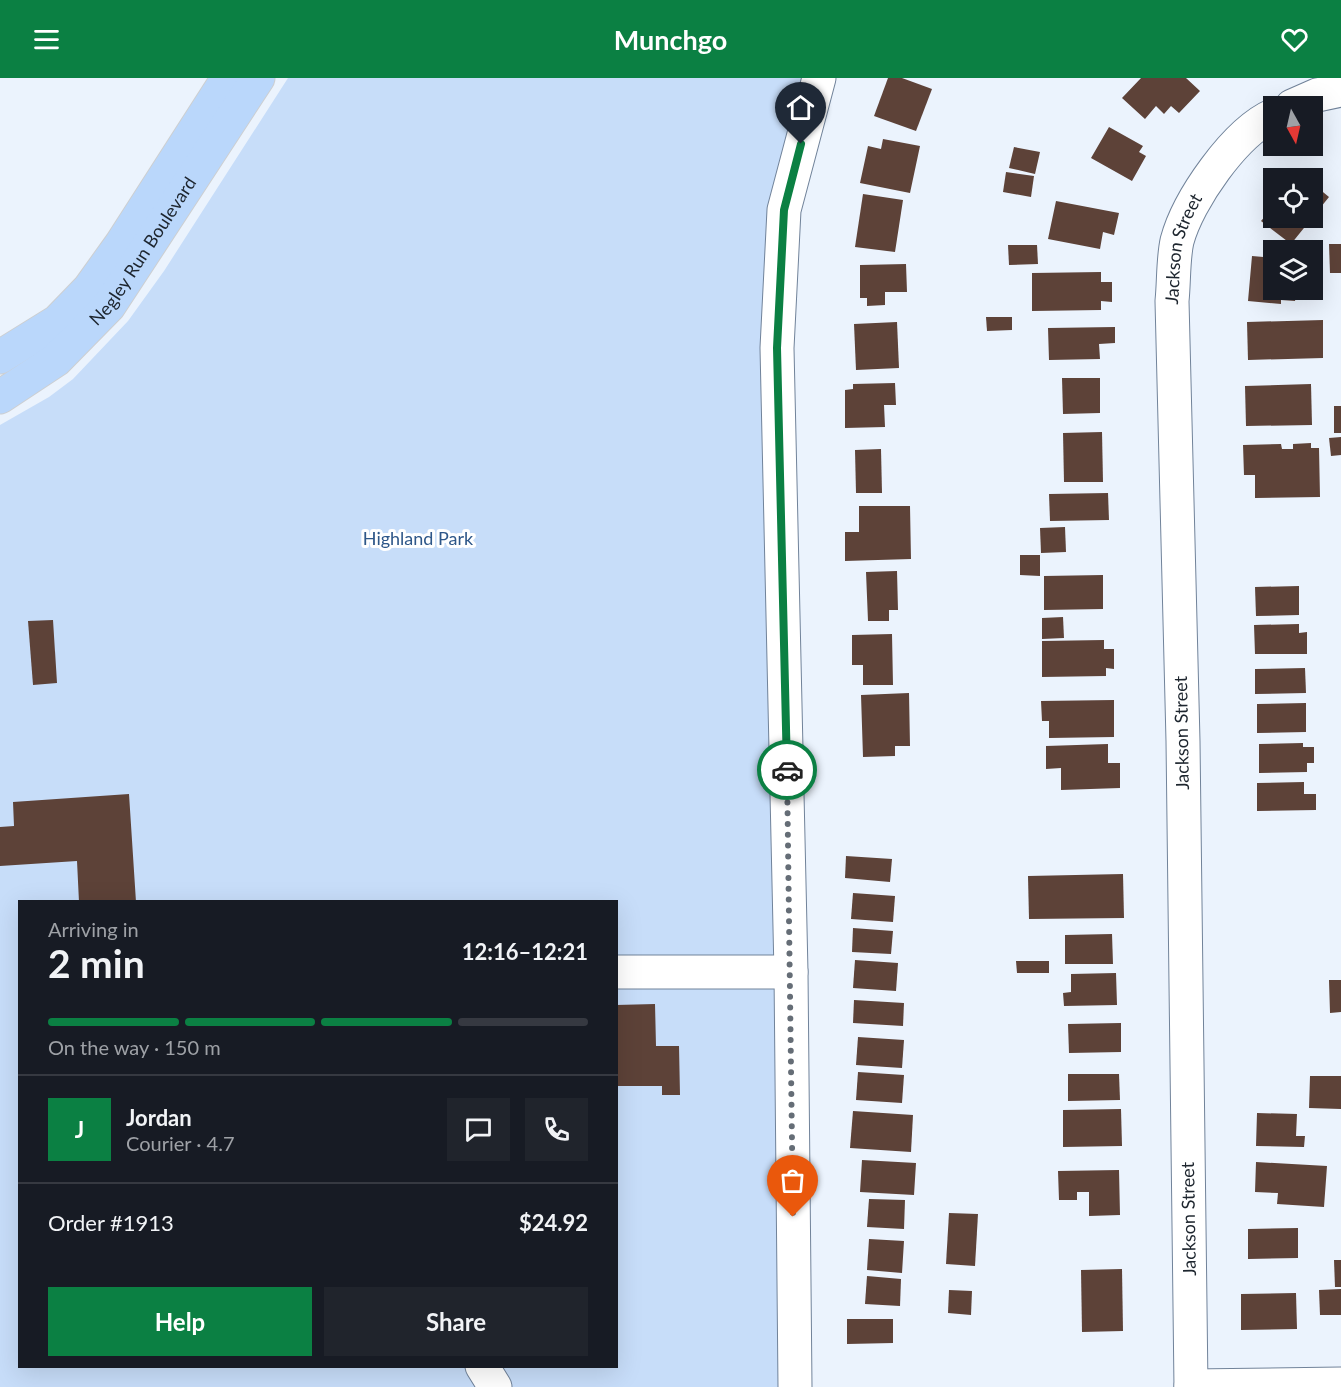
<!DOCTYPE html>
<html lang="en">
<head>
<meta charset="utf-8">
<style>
  body { margin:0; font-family:Lato,sans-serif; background:#20242c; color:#f1f3f6; height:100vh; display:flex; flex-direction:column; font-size:22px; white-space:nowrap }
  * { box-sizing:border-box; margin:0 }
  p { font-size:20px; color:#9ea1a6 }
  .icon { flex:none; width:33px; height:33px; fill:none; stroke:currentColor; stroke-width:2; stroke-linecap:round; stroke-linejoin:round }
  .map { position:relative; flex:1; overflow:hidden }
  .drawer { position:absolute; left:18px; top:822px; width:600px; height:468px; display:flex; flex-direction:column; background:#171b24; border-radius:0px; box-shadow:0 6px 24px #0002 }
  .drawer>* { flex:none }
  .needle { width:39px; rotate:172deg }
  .controls { position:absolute; left:1263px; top:18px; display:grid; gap:12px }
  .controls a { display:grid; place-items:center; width:60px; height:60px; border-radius:0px; background:#171b24; box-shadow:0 6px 24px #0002; font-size:30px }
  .pin { position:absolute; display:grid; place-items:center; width:51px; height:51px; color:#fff; margin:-62px -26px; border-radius:50% 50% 50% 0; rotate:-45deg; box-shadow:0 0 6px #0007 }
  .pin .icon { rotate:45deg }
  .courier { position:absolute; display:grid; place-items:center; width:60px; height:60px; margin:-30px; border:4px solid #0b8043; border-radius:50%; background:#fff; color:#222; box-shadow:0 2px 8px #0007 }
  .overview em { font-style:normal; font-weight:700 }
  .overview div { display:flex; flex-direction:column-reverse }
  .overview { display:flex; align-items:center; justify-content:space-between; height:102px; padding:0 30px }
  h1 { font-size:39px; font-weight:700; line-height:45px }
  .bar { display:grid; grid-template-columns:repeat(4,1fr); gap:9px 6px; align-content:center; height:72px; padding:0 30px }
  .bar i { height:8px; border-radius:4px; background:#363941 }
  .bar .active { background:#0b8043 }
  .bar p { grid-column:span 4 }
  .line { display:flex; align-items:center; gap:15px; padding:0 30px; border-top:2px solid #363941 }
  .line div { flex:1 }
  .round { display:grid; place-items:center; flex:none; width:63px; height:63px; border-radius:0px; background:#20242c }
  .primary-button { display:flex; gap:12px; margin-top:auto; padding:12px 30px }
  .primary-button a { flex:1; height:69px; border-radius:0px; background:#0b8043; color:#fff; font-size:24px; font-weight:700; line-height:69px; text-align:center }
  .primary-button a+a { background:#20242c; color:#f1f3f6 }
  header { display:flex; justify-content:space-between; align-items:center; height:78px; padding:0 30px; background:#0b8043; color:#fff; font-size:27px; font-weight:700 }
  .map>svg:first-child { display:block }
  .green { fill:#c7ddf9; fill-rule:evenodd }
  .building { fill:#5d4238 }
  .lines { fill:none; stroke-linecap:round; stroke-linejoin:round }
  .minor-casing { stroke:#71839a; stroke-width:35 }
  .major-casing { stroke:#cdcfd1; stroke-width:35 }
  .minor { stroke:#fff; stroke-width:33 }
  .major { stroke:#bad7fb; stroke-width:33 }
  .done { stroke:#656d76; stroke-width:6; stroke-dasharray:0 10.8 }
  .route { stroke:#0b8043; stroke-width:8 }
  .labels { text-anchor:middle; stroke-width:6; stroke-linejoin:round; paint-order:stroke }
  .street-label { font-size:18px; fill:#1d252e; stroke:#fff }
  .park-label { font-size:18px; fill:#2e5789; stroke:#fff }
</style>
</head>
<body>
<header><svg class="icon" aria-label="menu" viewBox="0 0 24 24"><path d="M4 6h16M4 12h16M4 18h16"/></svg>Munchgo<svg class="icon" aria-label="heart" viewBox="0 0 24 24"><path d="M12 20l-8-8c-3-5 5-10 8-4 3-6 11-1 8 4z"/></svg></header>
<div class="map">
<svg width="1341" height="1309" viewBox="0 0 1341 1309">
  <rect width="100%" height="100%" fill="#ebf3fd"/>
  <path class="green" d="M288,0H819L784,132L795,1309H0V347L49,319L73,301L128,243L164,193ZM20,824H616V1288H20Z"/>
  <g class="building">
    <polygon points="888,0 902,0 932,11 916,53 874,38"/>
    <polygon points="1141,0 1186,0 1200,13 1179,35 1171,28 1164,36 1156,28 1145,41 1122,20"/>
    <polygon points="1109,49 1143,68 1139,74 1146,78 1132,103 1091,80"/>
    <polygon points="883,61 920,68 910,115 860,105 868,68 881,71"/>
    <polygon points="1014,69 1040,74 1035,96 1009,90"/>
    <polygon points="1006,94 1034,98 1031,119 1003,114"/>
    <polygon points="1312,105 1329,119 1291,166 1261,143 1274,128 1274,140 1312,140"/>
    <polygon points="863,116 903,122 895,174 855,169"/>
    <polygon points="1056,123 1119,135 1114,157 1103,154 1100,171 1048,161"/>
    <polygon points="1329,166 1341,166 1341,195 1330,195"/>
    <polygon points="1008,167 1037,167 1038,186 1009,187"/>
    <polygon points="1252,178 1274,180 1274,212 1297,212 1295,223 1281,222 1281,226 1248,223"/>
    <polygon points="906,186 907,214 885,214 885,227 867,228 867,220 860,220 860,187"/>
    <polygon points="1312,189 1316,189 1314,210 1312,210"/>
    <polygon points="1101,194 1101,204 1112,204 1112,224 1101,223 1101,232 1032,233 1032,195"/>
    <polygon points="986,239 1012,239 1012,252 987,253"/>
    <polygon points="1323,242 1323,280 1248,282 1247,244"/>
    <polygon points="897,244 899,290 856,292 854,246"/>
    <polygon points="1115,249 1115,265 1099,266 1100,281 1049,282 1048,250"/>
    <polygon points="1062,300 1100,300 1100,335 1063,336"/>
    <polygon points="895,305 896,327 884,327 885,349 845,350 845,312 853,311 853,306"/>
    <polygon points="1311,306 1312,347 1246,348 1245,308"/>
    <rect x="1334" y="328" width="7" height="27"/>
    <polygon points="1102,354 1103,404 1064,404 1063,355"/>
    <polygon points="1341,359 1341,377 1331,378 1329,360"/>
    <polygon points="1311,365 1311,370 1319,370 1320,419 1255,420 1255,397 1244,397 1243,367 1281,366 1282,371 1293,371 1293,366"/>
    <polygon points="881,371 882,415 856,415 855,372"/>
    <polygon points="1108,415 1109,442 1050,443 1049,416"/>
    <polygon points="859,428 910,428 911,481 845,483 845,454 859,454"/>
    <polygon points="1065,449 1066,474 1041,475 1040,450"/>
    <polygon points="1020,477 1040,477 1040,498 1020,497"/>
    <polygon points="897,493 898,532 889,532 889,543 868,543 866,494"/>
    <polygon points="1103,497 1103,531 1044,532 1044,498"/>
    <polygon points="1299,508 1299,537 1256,538 1255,509"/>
    <polygon points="1063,539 1064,560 1042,561 1042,540"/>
    <polygon points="53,542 57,605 33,607 28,543"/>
    <polygon points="1299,546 1299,555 1307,554 1307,576 1255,576 1254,547"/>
    <polygon points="892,556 893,607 863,607 863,587 852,587 852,557"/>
    <polygon points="1104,562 1104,571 1114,571 1114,591 1106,590 1106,598 1042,599 1042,563"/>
    <polygon points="1305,590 1306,615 1255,616 1255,591"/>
    <polygon points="909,615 910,668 895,668 895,678 863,679 861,617"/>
    <polygon points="1114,622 1114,659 1049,660 1049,643 1042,643 1041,623"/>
    <polygon points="1306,625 1306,654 1257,655 1257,626"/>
    <polygon points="1303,665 1303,669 1314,669 1314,685 1307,685 1307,694 1259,695 1259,666"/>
    <polygon points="1108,666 1108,685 1120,685 1120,710 1061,712 1061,690 1046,691 1046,668"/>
    <polygon points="1304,704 1304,716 1316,716 1316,732 1257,733 1257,705"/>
    <polygon points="129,716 136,824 79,824 77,783 0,788 0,749 14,748 13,724"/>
    <polygon points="846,778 892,781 890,804 845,800"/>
    <polygon points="1123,796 1124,840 1029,841 1028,798"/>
    <polygon points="853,815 895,818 893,844 851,841"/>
    <polygon points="853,850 893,853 891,876 852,874"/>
    <polygon points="1112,856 1113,886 1065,886 1065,857"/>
    <polygon points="855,882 898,885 896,913 853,910"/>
    <polygon points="1016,883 1049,883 1049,895 1017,895"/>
    <polygon points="1116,895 1117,927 1064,928 1063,915 1071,914 1071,896"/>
    <polygon points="1329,902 1341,902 1341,934 1330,935"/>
    <polygon points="854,922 904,925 903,948 853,945"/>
    <polygon points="655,926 656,968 679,968 680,1017 662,1017 662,1008 616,1008 616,927"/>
    <polygon points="1121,945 1121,974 1069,975 1068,946"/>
    <polygon points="858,959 904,962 902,990 856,987"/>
    <polygon points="858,994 904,997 902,1025 856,1022"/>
    <polygon points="1068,996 1119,996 1120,1022 1068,1023"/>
    <polygon points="1310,998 1341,998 1341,1031 1309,1030"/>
    <polygon points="1121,1031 1122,1068 1063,1069 1063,1032"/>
    <polygon points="853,1033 913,1037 911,1074 850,1070"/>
    <polygon points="1257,1035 1297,1036 1296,1058 1305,1058 1304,1069 1256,1068"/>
    <polygon points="862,1082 916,1085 914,1117 860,1114"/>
    <polygon points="1256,1084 1327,1088 1324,1129 1277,1126 1278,1115 1255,1114"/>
    <polygon points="1119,1092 1120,1137 1089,1138 1089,1114 1077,1114 1077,1122 1059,1122 1058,1093"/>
    <polygon points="869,1121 905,1122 904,1151 867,1149"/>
    <polygon points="949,1135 978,1136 975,1188 946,1186"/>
    <polygon points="1298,1150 1298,1180 1248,1181 1248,1151"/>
    <polygon points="869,1161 904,1163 902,1195 867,1192"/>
    <polygon points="1334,1182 1341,1182 1341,1209 1335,1209"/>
    <polygon points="1122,1191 1123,1253 1082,1254 1081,1192"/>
    <polygon points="867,1198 901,1201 900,1228 865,1226"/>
    <polygon points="1341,1211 1341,1237 1320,1237 1319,1212"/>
    <polygon points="949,1212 972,1213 971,1237 948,1235"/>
    <polygon points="1296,1215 1297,1251 1241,1252 1241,1216"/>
    <polygon points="847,1241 893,1241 893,1265 847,1266"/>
  </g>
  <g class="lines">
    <defs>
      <g id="minor">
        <polyline points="1292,28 1317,17 1341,12"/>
        <polyline points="616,894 791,894"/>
        <polyline points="482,1288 495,1309"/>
        <polyline points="1191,1308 1341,1306"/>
        <polyline points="795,1309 791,894 777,270 784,132 819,0"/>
        <path id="s1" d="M1191,1309L1183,663L1172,223C1174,204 1173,181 1177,163C1188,122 1235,54 1274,37"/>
      </g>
      <g id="major">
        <polyline points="0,279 58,243 89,211 122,165 228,0"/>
        <path id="s2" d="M0,319L56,282L109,228L258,0"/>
      </g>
    </defs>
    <use href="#minor" class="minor-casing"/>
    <use href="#major" class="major-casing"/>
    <use href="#minor" class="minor"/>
    <use href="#major" class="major"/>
  </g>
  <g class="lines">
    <polyline class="done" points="787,692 793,1139"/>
    <polyline class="route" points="787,692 777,270 784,132 801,66"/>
  </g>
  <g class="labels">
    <g class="street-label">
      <text dy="6" stroke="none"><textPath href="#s2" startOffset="207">Negley Run Boulevard</textPath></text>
      <text dy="6" stroke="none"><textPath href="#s1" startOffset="1140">Jackson Street</textPath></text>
      <text transform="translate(1182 655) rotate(-91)" y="6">Jackson Street</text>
      <text transform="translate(1189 1141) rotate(-91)" y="6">Jackson Street</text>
    </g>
    <g class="park-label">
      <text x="418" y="467">Highland Park</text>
    </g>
  </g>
</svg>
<div class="controls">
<a><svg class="needle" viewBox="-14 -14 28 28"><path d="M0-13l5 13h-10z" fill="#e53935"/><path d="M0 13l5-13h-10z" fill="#9ea1a6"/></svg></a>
<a><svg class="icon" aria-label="locate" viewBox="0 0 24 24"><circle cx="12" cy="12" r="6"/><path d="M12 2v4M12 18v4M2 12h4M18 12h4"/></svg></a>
<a><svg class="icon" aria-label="layers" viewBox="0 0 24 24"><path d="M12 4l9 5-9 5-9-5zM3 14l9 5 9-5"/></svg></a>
</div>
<div class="pin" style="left:793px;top:1139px;background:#ea580c"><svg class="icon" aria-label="bag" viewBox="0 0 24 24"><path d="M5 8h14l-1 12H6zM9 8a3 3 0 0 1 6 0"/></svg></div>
<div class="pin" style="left:801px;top:66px;background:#1f2937"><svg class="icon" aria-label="home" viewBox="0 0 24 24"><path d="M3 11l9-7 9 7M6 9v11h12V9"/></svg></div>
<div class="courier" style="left:787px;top:692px"><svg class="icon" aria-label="car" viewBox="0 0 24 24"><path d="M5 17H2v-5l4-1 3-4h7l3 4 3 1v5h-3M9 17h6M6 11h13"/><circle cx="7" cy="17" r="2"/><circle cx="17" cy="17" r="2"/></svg></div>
<section class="drawer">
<div class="overview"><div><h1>2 min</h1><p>Arriving in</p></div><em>12:16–12:21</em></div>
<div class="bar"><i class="active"></i><i class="active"></i><i class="active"></i><i></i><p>On the way · 150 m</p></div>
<div class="line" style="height:108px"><b class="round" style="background:#0b8043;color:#fff">J</b><div><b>Jordan</b><p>Courier · 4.7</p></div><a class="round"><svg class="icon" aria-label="chat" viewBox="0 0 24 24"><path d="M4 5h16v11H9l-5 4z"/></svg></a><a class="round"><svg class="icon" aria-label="phone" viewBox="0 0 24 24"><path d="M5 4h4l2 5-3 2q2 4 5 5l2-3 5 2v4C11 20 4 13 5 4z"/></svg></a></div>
<div class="line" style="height:78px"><div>Order #1913</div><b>$24.92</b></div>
<div class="primary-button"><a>Help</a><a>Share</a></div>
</section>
</div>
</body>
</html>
